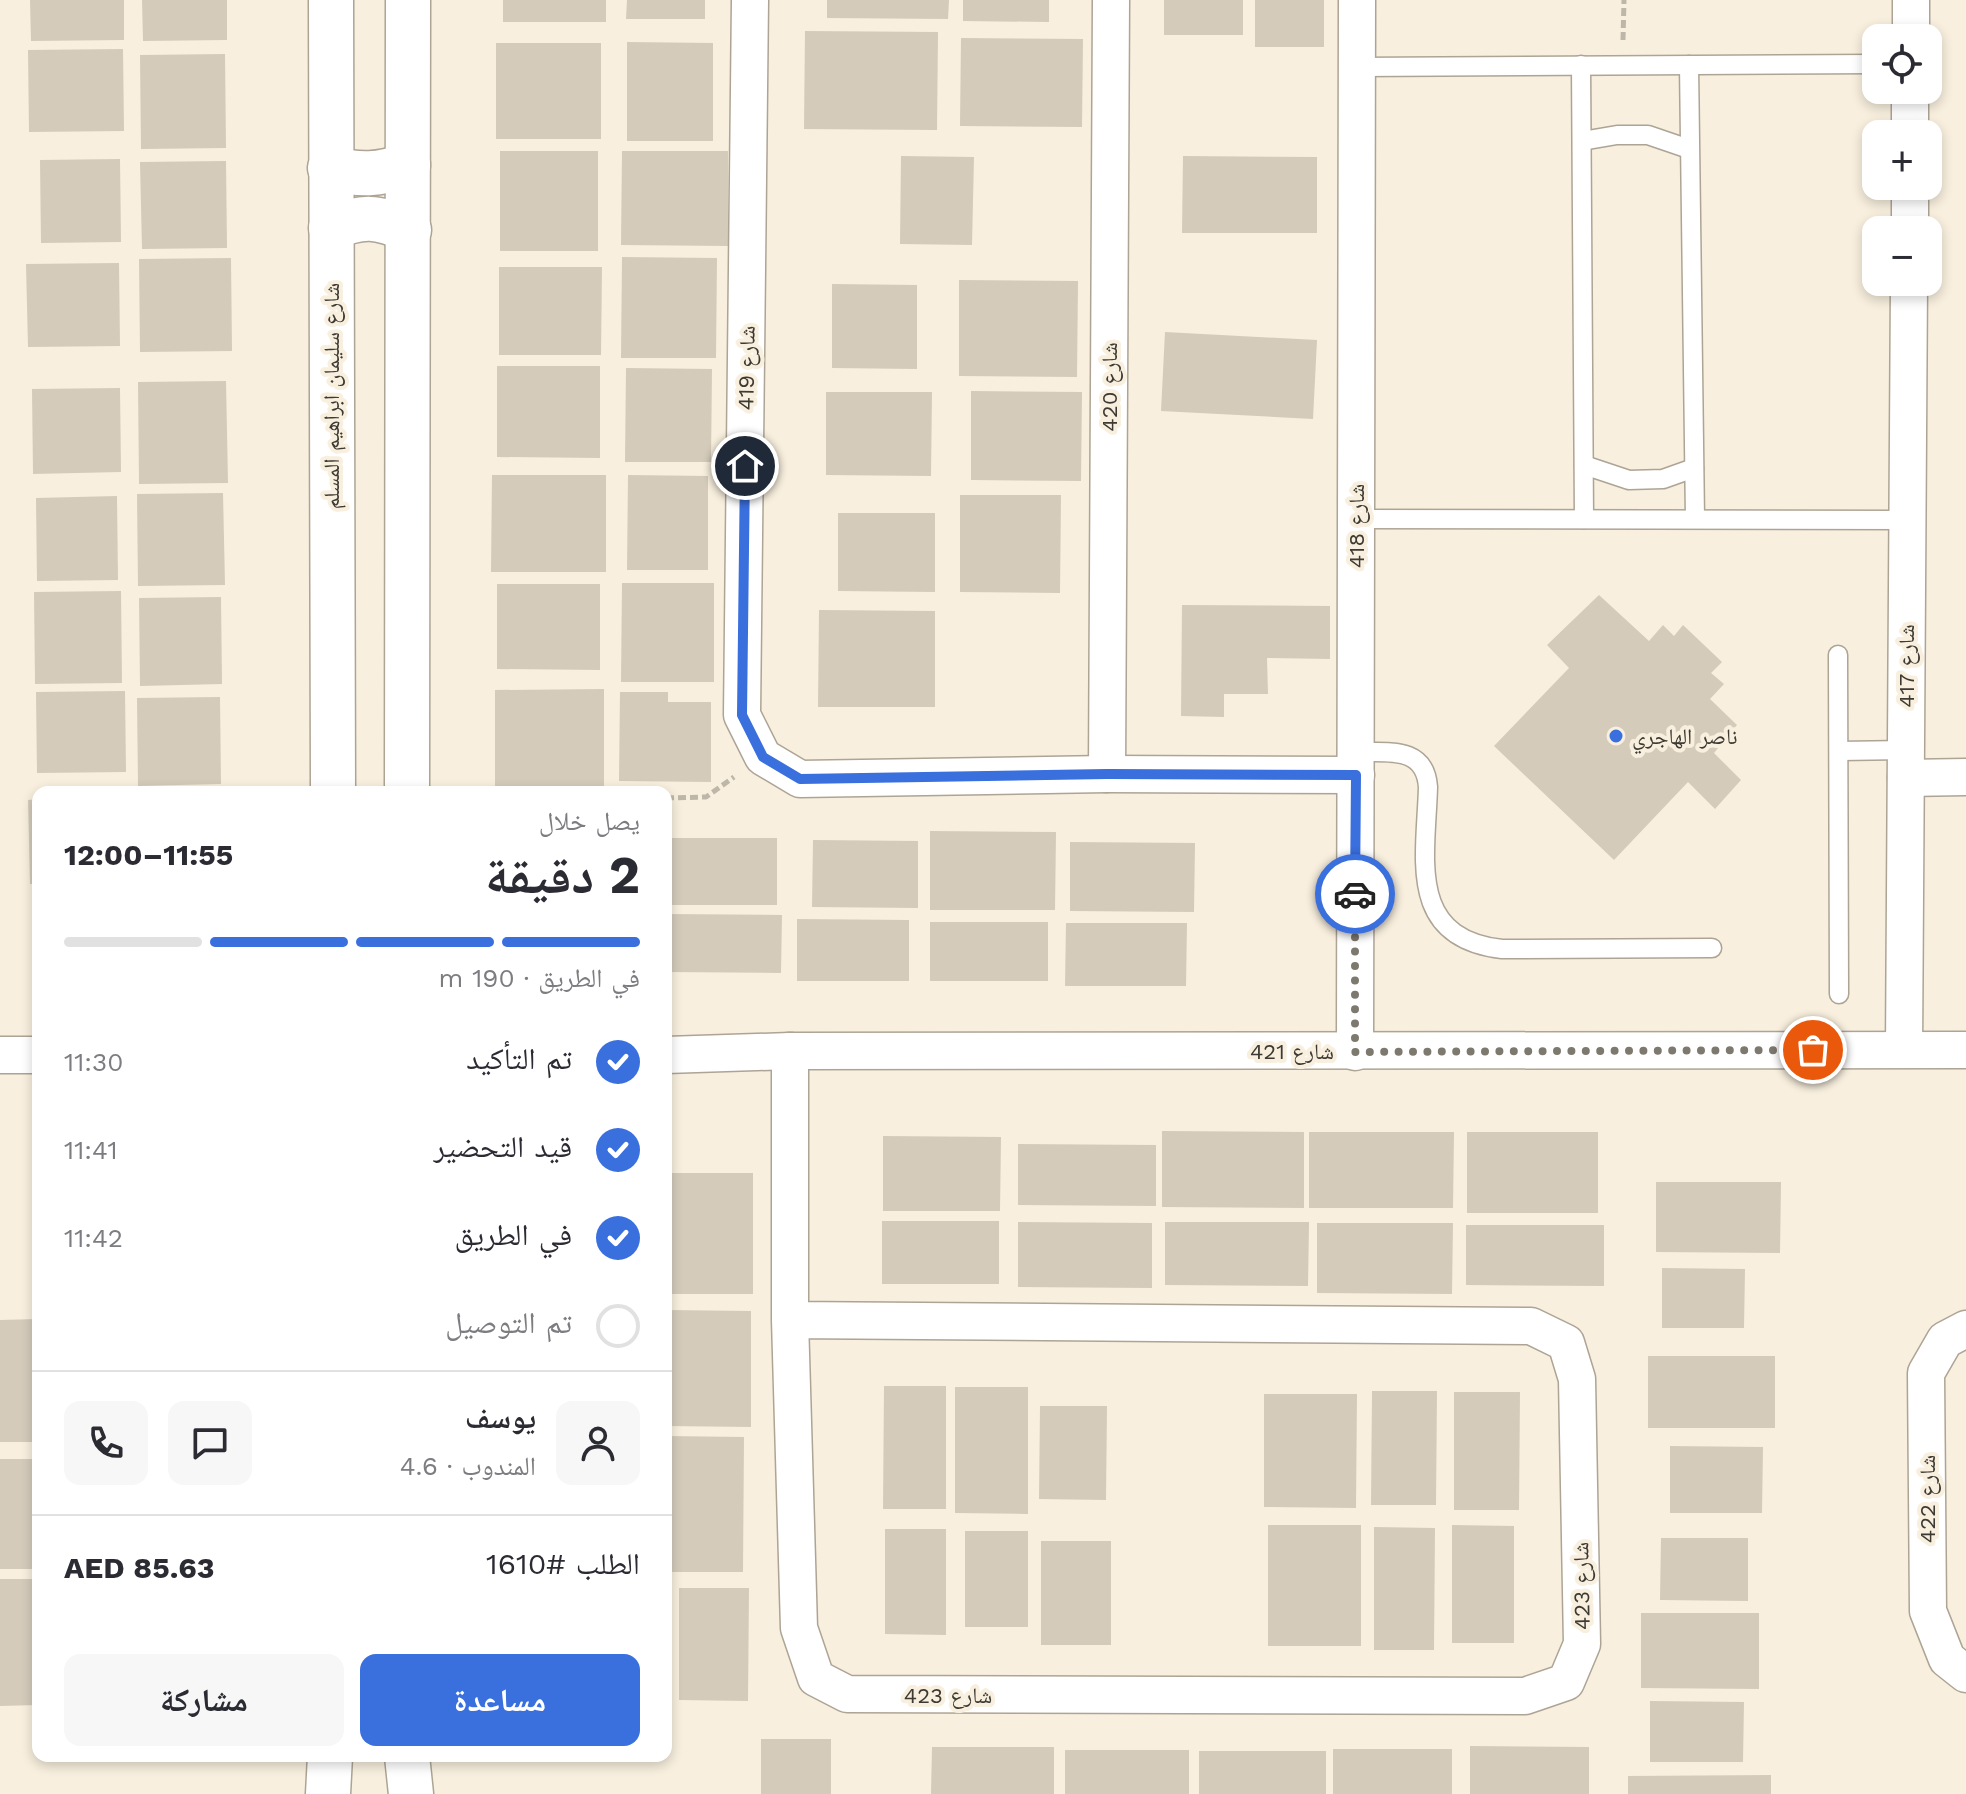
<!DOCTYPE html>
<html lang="ar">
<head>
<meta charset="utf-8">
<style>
  body { margin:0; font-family:"Work Sans","Noto Naskh Arabic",sans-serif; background:#f7f7f7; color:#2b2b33; direction:rtl; height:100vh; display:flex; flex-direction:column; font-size:30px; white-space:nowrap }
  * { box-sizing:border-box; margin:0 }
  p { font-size:26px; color:#7c7c81 }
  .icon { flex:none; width:44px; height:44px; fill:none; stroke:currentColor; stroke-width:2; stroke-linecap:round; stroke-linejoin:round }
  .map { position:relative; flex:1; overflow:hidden; direction:ltr }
  .drawer { position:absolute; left:32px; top:786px; width:640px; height:976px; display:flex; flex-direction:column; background:#fff; border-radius:16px; box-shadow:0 4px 12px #0003; direction:rtl }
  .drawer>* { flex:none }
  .tools { position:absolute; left:1862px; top:24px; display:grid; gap:16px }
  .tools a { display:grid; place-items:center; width:80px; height:80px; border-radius:16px; background:#fff; box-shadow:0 4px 12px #0003; font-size:40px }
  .pin { position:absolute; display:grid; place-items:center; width:68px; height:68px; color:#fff; margin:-34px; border:4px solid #fff; border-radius:50%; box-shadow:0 2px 8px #0007 }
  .courier { position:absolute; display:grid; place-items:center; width:80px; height:80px; margin:-40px; border:6px solid #3a6fde; border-radius:50%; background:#fff; color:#222; box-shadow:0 2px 10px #0007 }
  .overview em { font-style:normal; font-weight:700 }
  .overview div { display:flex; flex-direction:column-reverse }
  .overview { display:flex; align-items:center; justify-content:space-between; height:136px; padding:0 32px }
  h1 { font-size:52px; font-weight:700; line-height:60px }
  .bar { display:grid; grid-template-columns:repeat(4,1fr); gap:12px 8px; align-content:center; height:96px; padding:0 32px }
  .bar i { height:10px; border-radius:6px; background:#e1e1e2 }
  .bar .on { background:#3a6fde }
  .bar p { grid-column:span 4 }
  .line { display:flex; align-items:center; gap:20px; padding:0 32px; border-top:2px solid #e1e1e2 }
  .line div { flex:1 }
  .round { display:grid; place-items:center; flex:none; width:84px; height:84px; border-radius:16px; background:#f7f7f7 }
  ol { padding:0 32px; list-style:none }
  li { display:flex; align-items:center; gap:24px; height:88px }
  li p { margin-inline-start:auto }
  li .icon { padding:8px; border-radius:50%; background:#3a6fde; color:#fff; stroke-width:4 }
  li:last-child { color:#7c7c81 }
  li i { width:44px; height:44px; border:4px solid #e1e1e2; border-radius:50% }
  .action { display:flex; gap:16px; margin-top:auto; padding:16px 32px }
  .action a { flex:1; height:92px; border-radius:16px; background:#3a6fde; color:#fff; font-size:32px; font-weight:700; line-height:92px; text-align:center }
  .action a+a { background:#f7f7f7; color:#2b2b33 }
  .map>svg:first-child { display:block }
  .building { fill:#d4cbbb }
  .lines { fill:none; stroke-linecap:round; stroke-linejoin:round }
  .lane-casing { stroke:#ada495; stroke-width:21 }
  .street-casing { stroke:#ada495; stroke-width:39 }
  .secondary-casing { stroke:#ada495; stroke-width:47 }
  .path { stroke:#beb7a9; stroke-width:5; stroke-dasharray:8 4; stroke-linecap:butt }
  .lane { stroke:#fff; stroke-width:18 }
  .street { stroke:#fff; stroke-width:36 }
  .secondary { stroke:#fff; stroke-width:44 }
  .done { stroke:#7e796f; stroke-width:8; stroke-dasharray:0 14.4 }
  .route { stroke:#3a6fde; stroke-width:10 }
  .poi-dot { fill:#3a6fde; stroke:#f8efde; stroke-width:3 }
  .labels { text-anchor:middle; stroke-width:8; stroke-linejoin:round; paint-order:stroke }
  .street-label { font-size:22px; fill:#3d3a33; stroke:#f8efde }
  .poi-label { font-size:22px; fill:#3d3a33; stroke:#f8efde; text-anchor:start }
</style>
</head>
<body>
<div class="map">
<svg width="1966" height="1794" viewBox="0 0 1966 1794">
  <rect width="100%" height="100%" fill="#f8efde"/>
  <g class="building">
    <polygon points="30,0 124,0 124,40 31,41"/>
    <polygon points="142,0 227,0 227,40 143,41"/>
    <rect x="503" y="0" width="103" height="22"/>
    <polygon points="627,0 705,0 705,19 626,19"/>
    <polygon points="827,0 949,0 948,19 827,18"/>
    <polygon points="963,0 1049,0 1049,22 963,21"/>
    <rect x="1164" y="0" width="79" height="35"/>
    <rect x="1255" y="0" width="69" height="47"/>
    <polygon points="805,31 938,32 937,130 804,129"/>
    <polygon points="961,38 1083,39 1082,127 960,126"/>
    <polygon points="627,42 713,43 713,141 627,141"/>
    <rect x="496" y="43" width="105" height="96"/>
    <polygon points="123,49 124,131 29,132 28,50"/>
    <polygon points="225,54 226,148 141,149 140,55"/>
    <rect x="500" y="151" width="98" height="100"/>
    <polygon points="622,151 728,151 728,246 621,245"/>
    <polygon points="901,156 974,157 972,245 900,244"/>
    <polygon points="1183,156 1317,157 1317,233 1182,233"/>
    <polygon points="120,159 121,242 41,243 40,160"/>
    <polygon points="226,161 227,248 142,249 140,162"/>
    <polygon points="622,257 717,258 716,358 621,358"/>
    <polygon points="231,258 232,351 140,352 139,259"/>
    <polygon points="119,263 120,346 28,347 26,264"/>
    <polygon points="499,267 602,267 601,355 499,355"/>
    <polygon points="959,280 1078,281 1077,377 959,376"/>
    <polygon points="832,284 917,285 917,369 832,368"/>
    <polygon points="1165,332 1317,340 1313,419 1161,411"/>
    <polygon points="497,366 600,366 600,458 497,457"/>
    <polygon points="626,368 712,369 711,462 625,462"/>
    <polygon points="226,381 228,483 139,484 138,382"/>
    <polygon points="120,388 121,472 33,474 32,389"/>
    <polygon points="971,391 1082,392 1081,481 971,480"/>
    <polygon points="826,392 932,392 931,476 826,475"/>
    <polygon points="492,475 606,475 606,572 491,572"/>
    <polygon points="628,475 708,476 708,570 627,570"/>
    <polygon points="223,493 225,585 138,586 137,494"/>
    <polygon points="960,495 1061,495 1060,593 960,592"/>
    <polygon points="117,496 118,580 37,581 36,498"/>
    <polygon points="838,513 935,513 935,592 838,591"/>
    <polygon points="622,583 714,583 714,682 621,682"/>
    <polygon points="497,584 600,584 600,670 497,669"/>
    <polygon points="121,591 122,683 35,684 34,592"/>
    <polygon points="1599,595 1649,641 1663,625 1674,636 1683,625 1722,662 1711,673 1724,684 1710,699 1737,725 1714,753 1741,780 1715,809 1688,782 1614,860 1494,746 1569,668 1547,645"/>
    <polygon points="221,597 222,684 140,686 139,598"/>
    <polygon points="1182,605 1330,606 1330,659 1267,658 1268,694 1224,694 1224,717 1181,716"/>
    <polygon points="819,610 935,611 935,707 818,707"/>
    <polygon points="604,689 604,790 495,790 495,690"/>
    <polygon points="125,691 126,772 37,773 36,692"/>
    <polygon points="620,692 668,692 668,702 711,702 711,782 619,781"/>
    <polygon points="220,697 221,784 138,786 137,698"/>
    <polygon points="38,799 38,884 30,884 28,800"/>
    <polygon points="930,831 1056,832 1055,910 930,910"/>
    <rect x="666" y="838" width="111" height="67"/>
    <polygon points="813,840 918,841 918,908 812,907"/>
    <polygon points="1070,842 1195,843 1194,912 1070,911"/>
    <polygon points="666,914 782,915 781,973 666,972"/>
    <polygon points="797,919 909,920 909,981 797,981"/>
    <rect x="930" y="922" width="118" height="59"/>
    <polygon points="1066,923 1187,923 1186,986 1065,986"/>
    <polygon points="1162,1131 1304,1132 1304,1208 1162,1207"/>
    <polygon points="1309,1132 1454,1132 1453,1208 1309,1208"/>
    <rect x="1467" y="1132" width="131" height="81"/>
    <polygon points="883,1136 1001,1137 1000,1211 883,1211"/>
    <polygon points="1018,1144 1156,1145 1156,1206 1018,1205"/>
    <rect x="666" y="1173" width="87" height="121"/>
    <polygon points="1656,1182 1781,1182 1780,1253 1656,1252"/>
    <rect x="882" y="1221" width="117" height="63"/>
    <polygon points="1018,1222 1152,1223 1152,1288 1018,1287"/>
    <polygon points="1165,1222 1309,1222 1308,1286 1165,1285"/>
    <polygon points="1317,1223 1453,1223 1452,1294 1317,1293"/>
    <polygon points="1466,1225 1604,1225 1604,1286 1466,1285"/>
    <polygon points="1662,1268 1745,1269 1744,1328 1662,1328"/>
    <polygon points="666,1310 751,1311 751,1427 666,1426"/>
    <polygon points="38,1319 38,1442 0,1442 0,1320"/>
    <rect x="1648" y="1356" width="127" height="72"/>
    <polygon points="884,1386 946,1386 946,1509 883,1509"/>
    <polygon points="955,1387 1028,1387 1028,1514 955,1513"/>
    <polygon points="1372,1391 1437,1391 1436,1505 1371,1505"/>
    <polygon points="1454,1392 1520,1392 1519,1510 1454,1510"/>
    <polygon points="1264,1394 1357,1394 1356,1508 1264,1507"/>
    <polygon points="1040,1406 1107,1406 1106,1500 1039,1499"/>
    <polygon points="666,1436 744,1437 743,1572 666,1572"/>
    <polygon points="1670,1446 1763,1447 1762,1513 1670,1513"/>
    <rect x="0" y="1459" width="38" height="110"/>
    <rect x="1268" y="1525" width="93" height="121"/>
    <polygon points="1452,1525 1514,1526 1514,1643 1452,1643"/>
    <polygon points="1374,1527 1435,1528 1434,1650 1374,1650"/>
    <polygon points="885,1529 946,1529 946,1635 885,1634"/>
    <rect x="965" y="1531" width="63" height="96"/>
    <polygon points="1661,1538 1748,1538 1748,1601 1660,1600"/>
    <rect x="1041" y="1541" width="70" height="104"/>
    <polygon points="0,1579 38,1579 38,1705 0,1706"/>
    <polygon points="679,1588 749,1588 748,1701 679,1700"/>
    <polygon points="1641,1613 1759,1613 1759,1689 1641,1688"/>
    <polygon points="1650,1701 1744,1702 1743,1762 1650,1762"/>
    <rect x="761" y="1739" width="70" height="55"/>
    <polygon points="1470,1746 1589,1747 1589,1794 1470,1794"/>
    <polygon points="932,1747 1054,1747 1054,1794 931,1794"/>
    <rect x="1333" y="1749" width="119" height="45"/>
    <rect x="1065" y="1750" width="124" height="44"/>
    <rect x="1199" y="1751" width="127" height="43"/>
    <polygon points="1771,1775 1771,1794 1628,1794 1628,1776"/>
  </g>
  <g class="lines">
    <defs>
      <g id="lane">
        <polyline points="1581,65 1584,519"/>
        <polyline points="1689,65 1695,519"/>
        <polyline points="1357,67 1876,64"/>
        <polyline points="1582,141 1617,135 1648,135 1689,149"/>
        <polyline points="1584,465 1629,480 1663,479 1694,468"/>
        <polyline points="1356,519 1908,520"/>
        <polyline points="1838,655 1839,994"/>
        <polyline points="1839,751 1906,750"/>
        <path d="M1356,752C1387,753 1425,745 1428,787C1426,858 1406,938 1502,949L1712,948"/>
      </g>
      <g id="street">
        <polyline points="750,0 742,715 763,757 800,779 1107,774 1356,775"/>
        <polyline points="1911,38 1911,0"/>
        <polyline points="1910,134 1910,90"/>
        <polyline points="1910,230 1910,186"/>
        <polyline points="1107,774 1111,0"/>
        <polyline points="1906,778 1966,777"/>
        <polyline points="1904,1049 1909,282"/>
        <polyline points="1355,1052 1357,0"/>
        <polyline points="0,1055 38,1055"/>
        <polyline points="666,1055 790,1051 1966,1050"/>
        <polyline points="790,1320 1531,1326 1566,1343 1577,1379 1582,1644 1566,1682 1525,1696 847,1694 816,1678 799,1628 790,1320 790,1051"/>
        <polyline points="1966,1329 1945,1340 1926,1373 1928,1611 1947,1659 1966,1674"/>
      </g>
      <g id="secondary">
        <polyline points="331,0 333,792"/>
        <path d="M330,168C360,176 379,175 408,165"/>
        <path d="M331,228C363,215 377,216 409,230"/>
        <polyline points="407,792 408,0"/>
        <polyline points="407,1756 411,1794"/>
        <polyline points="328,1794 330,1756"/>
      </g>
    </defs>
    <use href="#lane" class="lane-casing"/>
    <use href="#street" class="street-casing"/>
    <use href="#secondary" class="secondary-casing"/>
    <g class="path">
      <polyline points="1623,40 1624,0"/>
      <polyline points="666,798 706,797 734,777"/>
    </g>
    <use href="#lane" class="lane"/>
    <use href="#street" class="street"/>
    <use href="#secondary" class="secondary"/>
  </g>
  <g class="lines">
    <polyline class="done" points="1355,894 1355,1052 1813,1050"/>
    <polyline class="route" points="745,466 742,715 763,757 800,779 1107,774 1356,775 1355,894"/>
  </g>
  <circle class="poi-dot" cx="1616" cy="736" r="8"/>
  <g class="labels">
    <g class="street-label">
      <text transform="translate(746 368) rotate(-89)" y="8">شارع 419</text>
      <text transform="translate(1109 387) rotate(-90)" y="8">شارع 420</text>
      <text transform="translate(331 396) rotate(-90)" y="8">شارع سليمان ابراهيم المسلم</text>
      <text transform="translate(1356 526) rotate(-90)" y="8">شارع 418</text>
      <text transform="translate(1906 666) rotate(-90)" y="8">شارع 417</text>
      <text x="1292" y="1059">شارع 421</text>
      <text transform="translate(1927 1499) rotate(-90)" y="8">شارع 422</text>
      <text transform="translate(1581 1586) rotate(-91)" y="8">شارع 423</text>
      <text x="948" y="1703">شارع 423</text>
    </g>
    <g class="poi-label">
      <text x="1632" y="744">ناصر الهاجري</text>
    </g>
  </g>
</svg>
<div class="tools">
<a><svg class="icon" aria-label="locate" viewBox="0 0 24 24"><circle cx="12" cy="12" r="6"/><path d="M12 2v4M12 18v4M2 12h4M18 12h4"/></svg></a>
<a>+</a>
<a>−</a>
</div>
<div class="pin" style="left:1813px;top:1050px;background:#ea580c"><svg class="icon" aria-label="bag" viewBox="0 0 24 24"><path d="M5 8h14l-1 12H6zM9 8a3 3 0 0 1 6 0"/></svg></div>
<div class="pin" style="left:745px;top:466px;background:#1f2937"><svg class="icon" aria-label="home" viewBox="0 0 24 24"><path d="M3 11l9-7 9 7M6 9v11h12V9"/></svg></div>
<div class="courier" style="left:1355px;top:894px"><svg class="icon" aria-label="car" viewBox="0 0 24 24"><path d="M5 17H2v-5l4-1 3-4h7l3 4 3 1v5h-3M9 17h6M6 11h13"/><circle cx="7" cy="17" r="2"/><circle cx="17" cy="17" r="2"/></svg></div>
<section class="drawer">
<div class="overview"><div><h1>2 دقيقة</h1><p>يصل خلال</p></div><em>11:55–12:00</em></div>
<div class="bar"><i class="on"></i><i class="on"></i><i class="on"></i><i></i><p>في الطريق · 190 m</p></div>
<ol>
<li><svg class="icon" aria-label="check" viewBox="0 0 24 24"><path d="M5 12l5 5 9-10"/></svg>تم التأكيد<p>11:30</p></li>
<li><svg class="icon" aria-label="check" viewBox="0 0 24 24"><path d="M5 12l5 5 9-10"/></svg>قيد التحضير<p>11:41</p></li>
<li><svg class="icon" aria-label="check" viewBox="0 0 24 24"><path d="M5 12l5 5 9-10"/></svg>في الطريق<p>11:42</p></li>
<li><i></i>تم التوصيل</li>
</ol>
<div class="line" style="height:144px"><a class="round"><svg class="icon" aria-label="person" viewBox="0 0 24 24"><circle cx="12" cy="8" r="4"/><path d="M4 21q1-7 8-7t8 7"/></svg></a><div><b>يوسف</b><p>المندوب · 4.6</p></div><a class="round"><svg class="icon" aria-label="chat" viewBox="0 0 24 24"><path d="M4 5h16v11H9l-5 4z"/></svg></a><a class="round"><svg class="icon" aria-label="phone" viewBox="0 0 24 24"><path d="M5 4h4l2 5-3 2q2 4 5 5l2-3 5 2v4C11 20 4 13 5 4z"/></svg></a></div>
<div class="line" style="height:104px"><div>الطلب #1610</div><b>AED 85.63</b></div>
<div class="action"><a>مساعدة</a><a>مشاركة</a></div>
</section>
</div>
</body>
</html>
